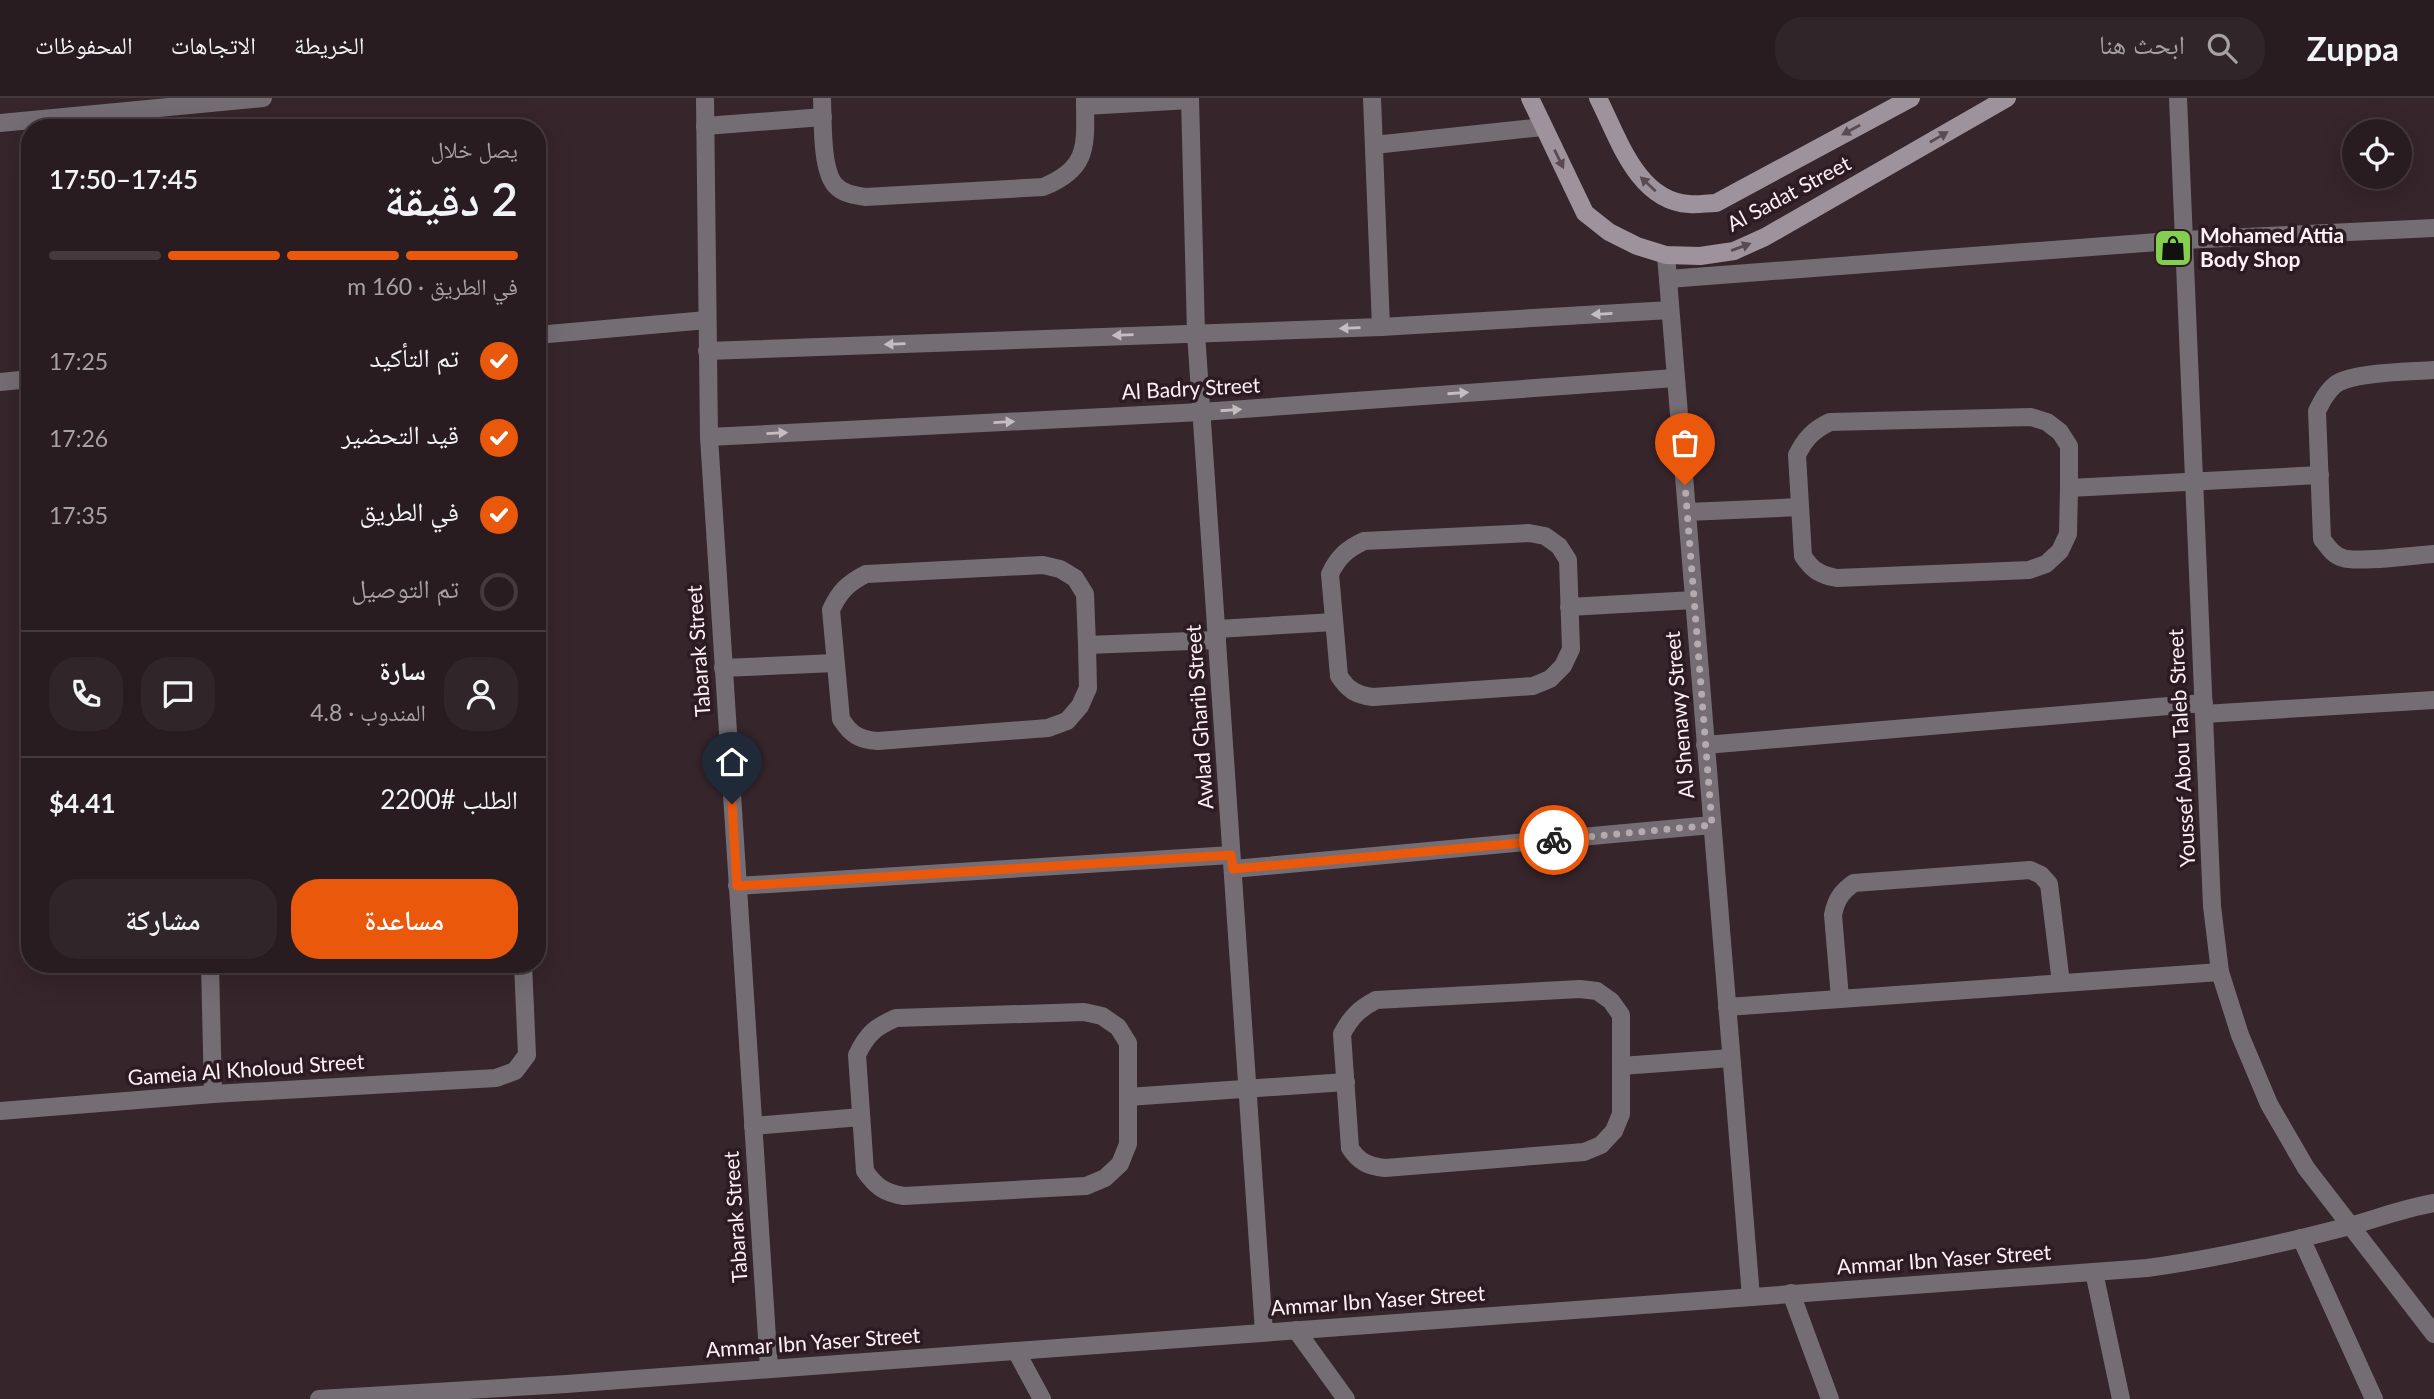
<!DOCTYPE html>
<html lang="ar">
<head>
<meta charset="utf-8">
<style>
  body { margin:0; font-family:Lato,"Noto Naskh Arabic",sans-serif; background:#302529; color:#f1f3f6; direction:rtl; height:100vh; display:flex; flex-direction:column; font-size:26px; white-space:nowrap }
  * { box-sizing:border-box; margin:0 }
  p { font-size:23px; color:#a5a1a5 }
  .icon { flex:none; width:38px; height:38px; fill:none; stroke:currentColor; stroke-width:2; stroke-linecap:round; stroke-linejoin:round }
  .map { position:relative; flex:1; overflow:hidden; direction:ltr }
  .details { position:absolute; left:21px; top:21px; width:525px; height:854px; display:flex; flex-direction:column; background:#281c20; border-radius:28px; box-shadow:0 7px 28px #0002,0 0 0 2px #443a3e; direction:rtl }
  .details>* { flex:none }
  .fabs { position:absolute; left:2342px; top:21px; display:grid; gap:14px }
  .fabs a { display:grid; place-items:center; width:70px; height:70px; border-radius:50%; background:#281c20; box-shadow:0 7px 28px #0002,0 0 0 2px #443a3e; font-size:35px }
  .pin { position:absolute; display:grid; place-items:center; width:60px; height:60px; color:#fff; margin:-72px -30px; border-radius:50% 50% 50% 0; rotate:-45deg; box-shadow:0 0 7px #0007 }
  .pin .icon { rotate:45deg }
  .courier { position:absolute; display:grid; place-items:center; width:70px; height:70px; margin:-35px; border:5px solid #ea580c; border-radius:50%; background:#fff; color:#222; box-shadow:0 2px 9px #0007 }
  .headline em { font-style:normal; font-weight:600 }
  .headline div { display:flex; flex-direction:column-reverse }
  .headline { display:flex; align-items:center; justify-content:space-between; height:119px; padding:0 28px }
  h1 { font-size:46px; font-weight:600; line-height:52px }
  .bar { display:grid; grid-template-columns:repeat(4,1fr); gap:10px 7px; align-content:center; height:84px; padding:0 28px }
  .bar i { height:9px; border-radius:5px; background:#443a3e }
  .bar .selected { background:#ea580c }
  .bar p { grid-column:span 4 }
  .line { display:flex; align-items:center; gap:18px; padding:0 28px; border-top:2px solid #443a3e }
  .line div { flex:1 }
  .round { display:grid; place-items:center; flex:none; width:74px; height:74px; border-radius:28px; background:#302529 }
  ol { padding:0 28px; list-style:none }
  li { display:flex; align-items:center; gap:21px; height:77px }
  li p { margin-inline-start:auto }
  li .icon { padding:7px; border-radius:50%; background:#ea580c; color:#fff; stroke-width:4 }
  li:last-child { color:#a5a1a5 }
  li i { width:38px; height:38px; border:4px solid #443a3e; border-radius:50% }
  .primary-button { display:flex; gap:14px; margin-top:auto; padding:14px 28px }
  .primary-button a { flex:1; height:80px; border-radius:28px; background:#ea580c; color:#fff; font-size:28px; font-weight:600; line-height:80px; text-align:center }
  .primary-button a+a { background:#302529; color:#f1f3f6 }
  header { display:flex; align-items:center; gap:42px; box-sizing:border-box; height:98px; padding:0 35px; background:#281c20; border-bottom:2px solid #443a3e }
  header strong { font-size:33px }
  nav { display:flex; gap:38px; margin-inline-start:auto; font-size:24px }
  .search { width:490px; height:63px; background:#302529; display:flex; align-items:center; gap:18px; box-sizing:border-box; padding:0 24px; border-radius:28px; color:#a5a1a5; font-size:26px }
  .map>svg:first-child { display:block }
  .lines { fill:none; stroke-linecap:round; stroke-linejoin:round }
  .street { stroke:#746e74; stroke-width:18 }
  .secondary { stroke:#9e939d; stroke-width:18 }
  .oneway { fill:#5a4b53 }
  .oneway2 { fill:#c6bdc1 }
  .done { stroke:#b7aaae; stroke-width:7; stroke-dasharray:0 12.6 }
  .route { stroke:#ea580c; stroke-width:9 }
  .labels { text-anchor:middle; stroke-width:7; stroke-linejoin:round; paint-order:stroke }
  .street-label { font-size:21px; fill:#fdf1f5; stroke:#2c1b22 }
  .poi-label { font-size:21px; font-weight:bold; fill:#fdf1f5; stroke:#2c1b22; text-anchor:start }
</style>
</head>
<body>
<header>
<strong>Zuppa</strong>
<div class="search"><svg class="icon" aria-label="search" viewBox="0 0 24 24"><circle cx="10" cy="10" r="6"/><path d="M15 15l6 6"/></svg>ابحث هنا</div>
<nav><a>الخريطة</a><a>الاتجاهات</a><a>المحفوظات</a></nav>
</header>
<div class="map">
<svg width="2434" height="1301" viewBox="0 0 2434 1301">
  <rect width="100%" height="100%" fill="#36252b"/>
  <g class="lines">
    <g class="street">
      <polyline points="705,0 709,339 769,1271"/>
      <path d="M822,0C823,22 821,71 835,87C843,96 854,97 865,99L1043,89C1091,70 1085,45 1085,0"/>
      <polyline points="1190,0 1196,235 1264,1234"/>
      <polyline points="1372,0 1381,229"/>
      <polyline points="2178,0 2212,808 2220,874 2240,937 2269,1006 2306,1070 2434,1236"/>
      <polyline points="1085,8 1190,2"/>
      <polyline points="0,25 263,0"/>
      <polyline points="705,28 823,19"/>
      <polyline points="1374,47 1543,29"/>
      <polyline points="1666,157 1751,1199"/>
      <polyline points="1668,181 2184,142 2434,130"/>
      <polyline points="537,237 707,222"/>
      <polyline points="707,253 1381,229 1670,212"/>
      <path d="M2434,272C2410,274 2354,274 2336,286C2327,293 2322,303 2317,313L2322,441C2328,449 2333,457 2343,460C2358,465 2415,457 2434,456"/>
      <polyline points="0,284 30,281"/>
      <path d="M2031,319L2047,324L2060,334L2069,348V390L2068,436L2060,453L2046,466L2029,472L1837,480C1820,477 1812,472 1803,458L1797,357C1805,341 1813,332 1830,324Z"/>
      <polyline points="709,339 1201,314 1675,280"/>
      <polyline points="2069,390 2320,377"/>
      <polyline points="1687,414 1800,409"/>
      <path d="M1529,435L1545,438L1559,448L1568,462L1571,551L1563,568L1550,581L1533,588L1373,599C1356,597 1348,592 1339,578L1330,476C1338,459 1347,451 1364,443Z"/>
      <path d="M1043,467L1060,471L1075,480L1085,496L1087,547L1088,590L1080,608L1067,623L1048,630L878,643C860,642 851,637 841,621L831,512C839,494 848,485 866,476Z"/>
      <polyline points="1569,509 1694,502"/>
      <polyline points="1217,531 1334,524"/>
      <polyline points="1087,547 1217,542"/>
      <polyline points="723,570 835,565"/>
      <polyline points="2204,616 2434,602"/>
      <polyline points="1705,647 2204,605"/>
      <polyline points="1233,771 1712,727"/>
      <polyline points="737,788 1231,757"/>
      <polyline points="210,866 213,996"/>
      <path d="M1580,891L1597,893L1611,903L1621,917V1016L1614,1033L1601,1047L1584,1054L1385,1070C1368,1068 1359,1064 1350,1050L1342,936C1351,919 1359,911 1376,902Z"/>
      <path d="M1840,900L1833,817C1836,802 1841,794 1854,785L2030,772L2041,777L2049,786L2061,885"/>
      <polyline points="1727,909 2220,874"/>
      <path d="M1084,914L1102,918L1118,929L1128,945V1046L1120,1066L1105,1080L1086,1088L904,1098C885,1095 876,1089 865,1073L857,957C867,936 875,929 896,920Z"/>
      <polyline points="1621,968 1731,960"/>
      <polyline points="1128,999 1346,984"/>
      <polyline points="0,1013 213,996 496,980 515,973 527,957 523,866"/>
      <polyline points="753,1028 861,1019"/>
      <polyline points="2301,1140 2374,1301"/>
      <polyline points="2094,1174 2121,1301"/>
      <polyline points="1791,1195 1830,1301"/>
      <polyline points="1296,1232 1346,1301"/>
      <polyline points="1016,1253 1042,1301"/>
      <path d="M319,1301L566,1286L2147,1170C2215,1161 2280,1146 2346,1129C2376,1121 2404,1110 2434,1105"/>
    </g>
    <g class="secondary">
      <polyline points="1530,0 1585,115 1609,134 1637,148 1666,157 1700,158 1734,153 1765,139 2007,0"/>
      <path d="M1598,0C1618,39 1637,103 1689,106C1698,107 1707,105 1716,105L1911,0"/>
    </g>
  </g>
  <defs><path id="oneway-solid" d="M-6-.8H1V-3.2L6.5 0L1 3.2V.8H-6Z" transform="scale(1.75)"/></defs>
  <g class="oneway">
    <use href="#oneway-solid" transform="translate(1851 32) rotate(152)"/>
    <use href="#oneway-solid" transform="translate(1939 39) rotate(-30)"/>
    <use href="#oneway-solid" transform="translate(1559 61) rotate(64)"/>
    <use href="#oneway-solid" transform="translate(1648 86) rotate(-137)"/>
    <use href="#oneway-solid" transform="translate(1741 149) rotate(-20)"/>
  </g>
  <g class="oneway2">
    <use href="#oneway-solid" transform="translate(1602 216) rotate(177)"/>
    <use href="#oneway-solid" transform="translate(1350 230) rotate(178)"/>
    <use href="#oneway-solid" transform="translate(1123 237) rotate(178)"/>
    <use href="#oneway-solid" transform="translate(895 246) rotate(178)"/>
    <use href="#oneway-solid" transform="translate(1458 295) rotate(-4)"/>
    <use href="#oneway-solid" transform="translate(1231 312) rotate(-4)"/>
    <use href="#oneway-solid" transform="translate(1004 324) rotate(-3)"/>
    <use href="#oneway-solid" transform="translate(777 335) rotate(-3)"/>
  </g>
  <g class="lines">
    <polyline class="done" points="1554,742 1712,727 1685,387"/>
    <polyline class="route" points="732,706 737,788 1231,757 1233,771 1554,742"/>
  </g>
  <defs>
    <symbol id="shop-square" viewBox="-11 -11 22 22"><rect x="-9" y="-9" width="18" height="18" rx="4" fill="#84d04e" stroke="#2c1b22"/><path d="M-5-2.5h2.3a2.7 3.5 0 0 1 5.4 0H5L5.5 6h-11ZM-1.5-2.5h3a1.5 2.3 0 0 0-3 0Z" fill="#111"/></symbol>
  </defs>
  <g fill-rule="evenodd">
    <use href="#shop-square" x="2151" y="128" width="44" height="44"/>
  </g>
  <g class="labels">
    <g class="street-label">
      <text transform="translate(1789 96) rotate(-28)" y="7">Al Sadat Street</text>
      <text transform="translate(1191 291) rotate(-3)" y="7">Al Badry Street</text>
      <text transform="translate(699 553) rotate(-94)" y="7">Tabarak Street</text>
      <text transform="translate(1680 617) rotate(-95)" y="7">Al Shenawy Street</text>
      <text transform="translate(1200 619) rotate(-94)" y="7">Awlad Gharib Street</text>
      <text transform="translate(2182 650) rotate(-93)" y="7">Youssef Abou Taleb Street</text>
      <text transform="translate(246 972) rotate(-4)" y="7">Gameia Al Kholoud Street</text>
      <text transform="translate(736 1119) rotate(-94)" y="7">Tabarak Street</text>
      <text transform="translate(1944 1162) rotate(-4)" y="7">Ammar Ibn Yaser Street</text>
      <text transform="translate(1378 1203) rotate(-4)" y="7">Ammar Ibn Yaser Street</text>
      <text transform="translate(813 1245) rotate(-4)" y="7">Ammar Ibn Yaser Street</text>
    </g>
    <g class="poi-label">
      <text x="2200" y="145">Mohamed Attia<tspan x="2200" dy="24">Body Shop</tspan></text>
    </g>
  </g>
</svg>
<div class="fabs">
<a><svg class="icon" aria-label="locate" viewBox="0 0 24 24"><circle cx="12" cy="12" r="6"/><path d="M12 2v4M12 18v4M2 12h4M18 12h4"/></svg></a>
</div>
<div class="pin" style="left:1685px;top:387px;background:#ea580c"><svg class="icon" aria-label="bag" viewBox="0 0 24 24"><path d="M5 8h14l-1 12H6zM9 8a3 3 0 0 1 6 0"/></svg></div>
<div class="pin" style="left:732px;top:706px;background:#1f2937"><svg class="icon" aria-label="home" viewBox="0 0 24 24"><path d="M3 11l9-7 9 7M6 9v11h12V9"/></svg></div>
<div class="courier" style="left:1554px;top:742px"><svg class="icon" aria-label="bike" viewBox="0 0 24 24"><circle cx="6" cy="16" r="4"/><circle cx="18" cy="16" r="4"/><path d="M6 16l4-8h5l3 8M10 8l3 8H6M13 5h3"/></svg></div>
<section class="details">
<div class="headline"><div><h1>2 دقيقة</h1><p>يصل خلال</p></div><em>17:45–17:50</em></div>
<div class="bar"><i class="selected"></i><i class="selected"></i><i class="selected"></i><i></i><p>في الطريق · 160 m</p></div>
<ol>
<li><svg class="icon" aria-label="check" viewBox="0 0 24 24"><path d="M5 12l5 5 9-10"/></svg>تم التأكيد<p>17:25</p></li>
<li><svg class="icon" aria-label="check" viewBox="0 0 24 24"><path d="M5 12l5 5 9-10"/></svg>قيد التحضير<p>17:26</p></li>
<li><svg class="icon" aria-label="check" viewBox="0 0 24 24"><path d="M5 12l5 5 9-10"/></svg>في الطريق<p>17:35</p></li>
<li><i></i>تم التوصيل</li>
</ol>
<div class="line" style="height:126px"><a class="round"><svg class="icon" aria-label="person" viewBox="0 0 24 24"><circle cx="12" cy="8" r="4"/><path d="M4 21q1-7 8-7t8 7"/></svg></a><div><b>سارة</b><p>المندوب · 4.8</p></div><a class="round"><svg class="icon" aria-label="chat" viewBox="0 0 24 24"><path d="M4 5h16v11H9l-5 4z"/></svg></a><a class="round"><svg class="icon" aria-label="phone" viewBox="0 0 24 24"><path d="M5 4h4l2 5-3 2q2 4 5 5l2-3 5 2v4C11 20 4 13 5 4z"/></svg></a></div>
<div class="line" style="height:91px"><div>الطلب #2200</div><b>$4.41</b></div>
<div class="primary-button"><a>مساعدة</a><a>مشاركة</a></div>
</section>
</div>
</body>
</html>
